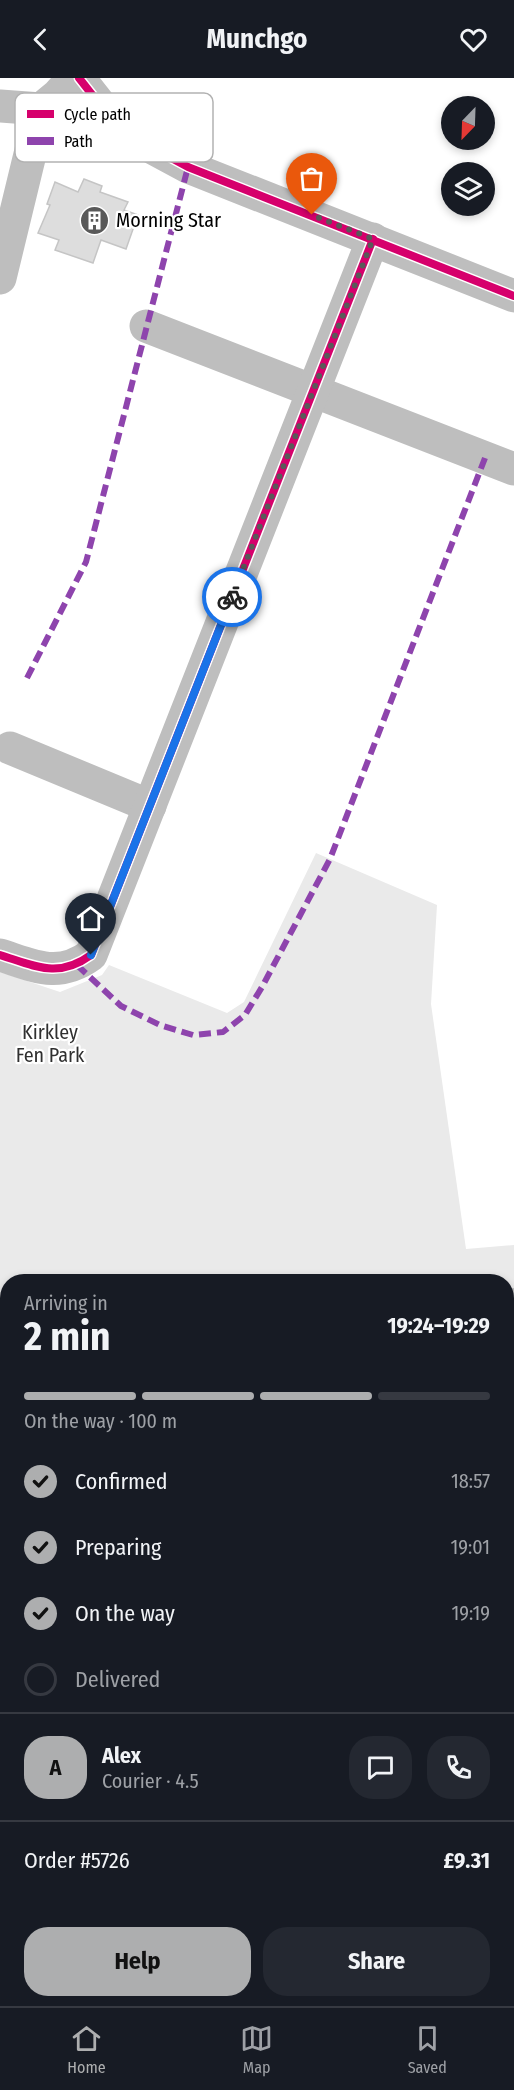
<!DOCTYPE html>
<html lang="en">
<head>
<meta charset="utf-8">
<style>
  body { margin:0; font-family:"Fira Sans Condensed",sans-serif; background:#242831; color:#f1f3f6; height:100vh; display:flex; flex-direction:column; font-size:22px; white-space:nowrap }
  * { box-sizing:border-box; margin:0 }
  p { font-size:20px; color:#9ea1a6 }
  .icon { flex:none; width:33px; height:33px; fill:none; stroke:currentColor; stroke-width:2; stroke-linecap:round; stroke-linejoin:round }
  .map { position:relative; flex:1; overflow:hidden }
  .drawer { position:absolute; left:0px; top:1196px; width:514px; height:734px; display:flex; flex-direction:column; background:#171b24; border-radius:24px 24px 0 0; box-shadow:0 3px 9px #0003 }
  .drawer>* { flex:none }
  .needle { width:39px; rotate:203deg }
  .fabs { position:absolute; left:441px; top:18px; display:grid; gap:12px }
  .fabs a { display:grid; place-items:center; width:54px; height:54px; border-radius:50%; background:#171b24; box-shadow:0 3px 9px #0003; font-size:30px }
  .pin { position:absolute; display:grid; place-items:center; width:51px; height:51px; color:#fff; margin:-62px -26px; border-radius:50% 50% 50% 0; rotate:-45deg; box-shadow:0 0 6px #0007 }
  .pin .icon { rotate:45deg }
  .courier { position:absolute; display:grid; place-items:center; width:60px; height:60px; margin:-30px; border:4px solid #1a73e8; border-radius:50%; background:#fff; color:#222; box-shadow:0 2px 8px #0007 }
  .overview em { font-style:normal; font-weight:700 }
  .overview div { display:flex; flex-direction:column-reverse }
  .overview { display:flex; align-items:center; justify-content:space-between; height:102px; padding:0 24px }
  h1 { font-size:39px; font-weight:700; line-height:45px }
  .bar { display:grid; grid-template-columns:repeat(4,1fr); gap:9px 6px; align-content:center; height:72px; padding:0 24px }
  .bar i { height:8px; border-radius:4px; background:#363941 }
  .bar .on { background:#adaeaf }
  .bar p { grid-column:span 4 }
  .line { display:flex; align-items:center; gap:15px; padding:0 24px; border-top:2px solid #363941 }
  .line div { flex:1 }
  .round { display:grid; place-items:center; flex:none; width:63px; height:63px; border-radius:24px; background:#242831 }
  ol { padding:0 24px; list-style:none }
  li { display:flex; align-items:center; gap:18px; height:66px }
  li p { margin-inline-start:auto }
  li .icon { padding:6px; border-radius:50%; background:#adaeaf; color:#111; stroke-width:4 }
  li:last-child { color:#9ea1a6 }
  li i { width:33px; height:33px; border:3px solid #363941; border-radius:50% }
  .button { display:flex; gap:12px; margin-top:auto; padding:12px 24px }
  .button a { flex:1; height:69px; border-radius:24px; background:#adaeaf; color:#111; font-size:24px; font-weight:700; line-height:69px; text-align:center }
  .button a+a { background:#242831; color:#f1f3f6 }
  header { display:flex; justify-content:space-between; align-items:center; height:78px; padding:0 24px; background:#171b24; font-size:27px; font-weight:700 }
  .tab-bar { display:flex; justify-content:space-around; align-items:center; height:84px; border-top:2px solid #363941; background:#171b24; font-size:16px; color:#9ea1a6 }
  .tab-bar a { display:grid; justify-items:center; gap:3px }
  .tab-bar .on { color:#adaeaf }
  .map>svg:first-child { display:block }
  .green { fill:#eaeaea }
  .water { fill:#bcbcbc }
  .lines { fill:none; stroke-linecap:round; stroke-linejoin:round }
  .stream { stroke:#bcbcbc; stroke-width:8 }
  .building { fill:#ddd; stroke:#c5c5c5; stroke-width:1.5 }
  .highway-casing { stroke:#dbdbdb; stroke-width:34 }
  .path { stroke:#b8b8b8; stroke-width:4; stroke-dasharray:1.5 3; stroke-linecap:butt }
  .minor { stroke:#bebebe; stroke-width:33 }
  .highway { stroke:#bdbdbd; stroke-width:33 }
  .quiet { stroke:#8e44ad; stroke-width:6; stroke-dasharray:12 6; stroke-linecap:butt }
  .cycleway-casing { stroke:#fff; stroke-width:11 }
  .cycleway { stroke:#d6006c; stroke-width:8 }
  .done { stroke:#595959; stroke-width:6; stroke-dasharray:0 10.8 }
  .route { stroke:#1a73e8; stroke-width:8 }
  .labels { text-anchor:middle; stroke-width:4.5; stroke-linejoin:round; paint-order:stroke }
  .poi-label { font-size:20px; fill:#000; stroke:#fff; text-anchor:start }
  .park-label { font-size:20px; fill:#303030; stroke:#fff }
  .key { fill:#fff; stroke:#b2b2b2; stroke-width:1.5 }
  .key-label { font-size:16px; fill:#000 }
</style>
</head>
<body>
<header><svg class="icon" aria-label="back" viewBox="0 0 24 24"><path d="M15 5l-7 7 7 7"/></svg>Munchgo<svg class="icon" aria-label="heart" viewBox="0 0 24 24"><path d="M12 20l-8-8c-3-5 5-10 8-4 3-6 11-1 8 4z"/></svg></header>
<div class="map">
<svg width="514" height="1928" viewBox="0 0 514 1928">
  <rect width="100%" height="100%" fill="#fff"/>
  <g class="green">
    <polygon points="316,775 437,827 431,926 466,1171 514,1167 514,1635 507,1638 507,1203 8,1203 7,1668 0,1659 0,894 60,914 102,897 109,887 227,935 244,924"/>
    <polygon points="0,1702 8,1712 7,1809 2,1819 0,1819"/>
  </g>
  <polygon class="water" points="7,1388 7,1457 0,1452 0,1392"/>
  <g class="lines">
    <g class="stream">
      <polyline points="507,1216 514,1214"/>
      <polyline points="507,1612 514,1607"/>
    </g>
  </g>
  <polygon class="building" points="84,101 102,108 100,114 128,124 124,132 138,137 126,171 101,162 93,185 55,172 59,162 38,155 50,127 47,126 55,104 78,114"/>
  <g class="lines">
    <defs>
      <g id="highway">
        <polyline points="507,1689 514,1687"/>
        <polyline points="0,1859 8,1857"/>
      </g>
    </defs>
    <use href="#highway" class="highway-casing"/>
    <g class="path">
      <polyline points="0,1367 8,1366"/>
      <polyline points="507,1379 514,1392"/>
    </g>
    <g class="minor">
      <polyline points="79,0 108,37 123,54 188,89 514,218"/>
      <polyline points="0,28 41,31 58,17 73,0"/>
      <polyline points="0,200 41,31"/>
      <polyline points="146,248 514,391"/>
      <polyline points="10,670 150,728"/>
      <path d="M0,877C35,888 58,901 91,877L373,161"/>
      <polyline points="507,1845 514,1840"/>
      <polyline points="507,1897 514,1905"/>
      <polyline points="425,1922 434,1928"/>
      <polyline points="189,1928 190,1922"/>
    </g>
    <use href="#highway" class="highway"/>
    <g class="quiet">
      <polyline points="27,600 86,484 188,89"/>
      <polyline points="77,887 121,928 160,947 193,957 223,954 245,937 262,909 330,781 485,380"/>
      <polyline points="507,1299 510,1290 514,1286"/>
      <polyline points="507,1655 514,1652"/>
      <polyline points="507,1747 514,1745"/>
      <polyline points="0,1830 8,1828"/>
    </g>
    <defs>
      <g id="cycleway">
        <polyline points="79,0 108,37 123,54 188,89 514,218"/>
        <path d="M0,877C35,888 58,901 91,877L373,161"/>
      </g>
    </defs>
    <use href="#cycleway" class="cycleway-casing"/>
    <use href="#cycleway" class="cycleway"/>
  </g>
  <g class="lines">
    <polyline class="done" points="232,519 373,161 312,137"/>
    <polyline class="route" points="91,877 232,519"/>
  </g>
  <defs>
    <symbol id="building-disc" viewBox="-11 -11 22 22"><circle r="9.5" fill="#595959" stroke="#fff"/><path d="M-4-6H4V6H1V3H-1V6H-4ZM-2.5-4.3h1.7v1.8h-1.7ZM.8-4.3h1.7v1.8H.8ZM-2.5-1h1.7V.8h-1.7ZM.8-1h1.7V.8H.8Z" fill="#fff"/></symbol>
  </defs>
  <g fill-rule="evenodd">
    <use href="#building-disc" x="78" y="126" width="33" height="33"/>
  </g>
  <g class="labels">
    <g class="poi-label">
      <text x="116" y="149">Morning Star</text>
    </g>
    <g class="park-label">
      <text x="50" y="961">Kirkley<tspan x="50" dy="23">Fen Park</tspan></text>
    </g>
  </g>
  <rect x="15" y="15" width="198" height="69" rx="9" class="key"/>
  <rect x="27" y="32" width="27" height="8" fill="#d6006c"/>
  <rect x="27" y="59" width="27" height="8" fill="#8e44ad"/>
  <g class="key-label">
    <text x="64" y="42">Cycle path</text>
    <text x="64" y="69">Path</text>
  </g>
</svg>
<div class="fabs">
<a><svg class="needle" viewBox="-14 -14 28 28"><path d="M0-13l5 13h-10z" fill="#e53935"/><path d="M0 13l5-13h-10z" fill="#9ea1a6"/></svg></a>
<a><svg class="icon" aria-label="layers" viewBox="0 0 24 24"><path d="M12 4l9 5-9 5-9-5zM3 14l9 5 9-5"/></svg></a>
</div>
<div class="pin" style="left:312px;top:137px;background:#ea580c"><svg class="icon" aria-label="bag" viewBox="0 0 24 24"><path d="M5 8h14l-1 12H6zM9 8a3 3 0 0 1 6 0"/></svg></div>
<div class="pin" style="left:91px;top:877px;background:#1f2937"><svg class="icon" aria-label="home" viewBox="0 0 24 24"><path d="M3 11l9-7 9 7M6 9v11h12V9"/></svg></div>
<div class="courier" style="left:232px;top:519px"><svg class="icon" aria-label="bike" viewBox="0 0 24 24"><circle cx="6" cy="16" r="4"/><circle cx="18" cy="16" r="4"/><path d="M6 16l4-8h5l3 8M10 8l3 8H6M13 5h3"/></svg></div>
<section class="drawer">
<div class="overview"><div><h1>2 min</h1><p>Arriving in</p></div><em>19:24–19:29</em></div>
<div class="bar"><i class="on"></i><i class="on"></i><i class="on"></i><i></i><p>On the way · 100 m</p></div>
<ol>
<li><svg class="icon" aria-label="check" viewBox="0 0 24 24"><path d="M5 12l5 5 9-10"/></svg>Confirmed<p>18:57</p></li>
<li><svg class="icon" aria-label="check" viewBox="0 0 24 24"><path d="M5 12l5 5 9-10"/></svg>Preparing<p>19:01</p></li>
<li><svg class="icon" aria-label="check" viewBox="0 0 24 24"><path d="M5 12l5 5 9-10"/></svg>On the way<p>19:19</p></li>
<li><i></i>Delivered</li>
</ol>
<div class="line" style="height:108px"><b class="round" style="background:#adaeaf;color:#111">A</b><div><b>Alex</b><p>Courier · 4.5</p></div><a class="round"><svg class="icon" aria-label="chat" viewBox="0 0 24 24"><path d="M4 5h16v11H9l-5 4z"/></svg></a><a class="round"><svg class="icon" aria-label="phone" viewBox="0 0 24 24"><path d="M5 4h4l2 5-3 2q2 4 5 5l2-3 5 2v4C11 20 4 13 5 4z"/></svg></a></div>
<div class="line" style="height:78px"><div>Order #5726</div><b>£9.31</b></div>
<div class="button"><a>Help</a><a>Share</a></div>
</section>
</div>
<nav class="tab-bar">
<a class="on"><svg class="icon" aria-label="home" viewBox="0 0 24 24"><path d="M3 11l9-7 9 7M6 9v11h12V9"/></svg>Home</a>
<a><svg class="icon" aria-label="map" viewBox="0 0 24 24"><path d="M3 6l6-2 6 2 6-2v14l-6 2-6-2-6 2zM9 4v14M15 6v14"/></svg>Map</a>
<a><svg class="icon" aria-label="saved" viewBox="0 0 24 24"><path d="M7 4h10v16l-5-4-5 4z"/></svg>Saved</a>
</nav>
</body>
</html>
